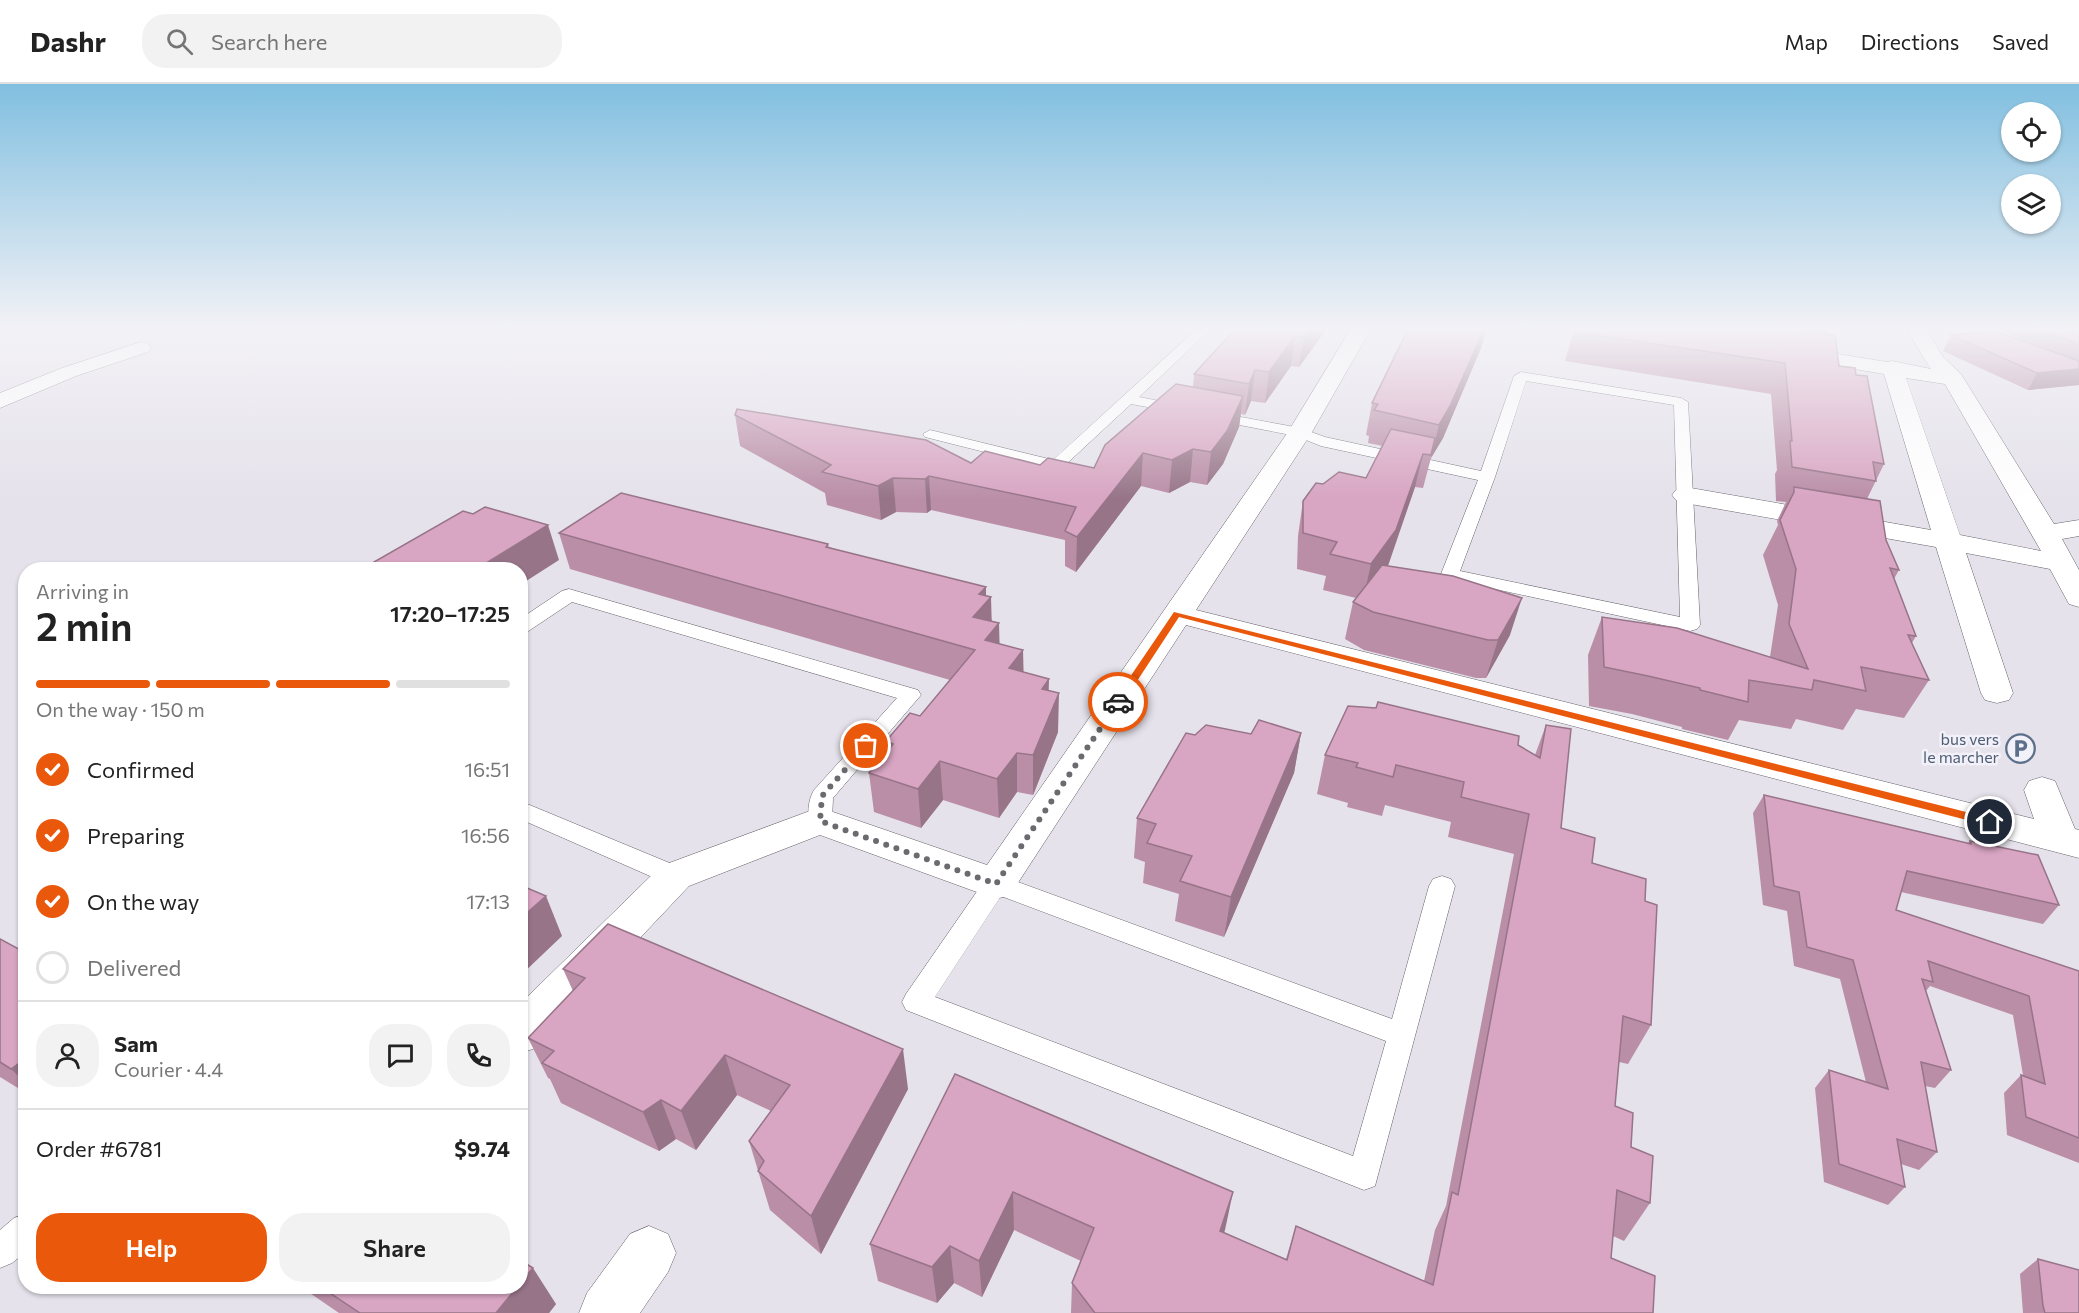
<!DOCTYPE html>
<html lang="en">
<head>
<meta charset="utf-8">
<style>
  body { margin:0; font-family:Commissioner,sans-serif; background:#f2f2f2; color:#222; height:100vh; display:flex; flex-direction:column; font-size:22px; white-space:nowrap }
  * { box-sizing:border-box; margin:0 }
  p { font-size:20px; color:#767676 }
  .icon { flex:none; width:33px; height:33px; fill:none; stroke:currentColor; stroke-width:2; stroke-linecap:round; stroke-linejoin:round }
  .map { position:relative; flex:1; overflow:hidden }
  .details { position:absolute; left:18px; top:478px; width:510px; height:732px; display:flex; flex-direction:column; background:#fff; border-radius:24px; box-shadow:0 2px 4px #0004 }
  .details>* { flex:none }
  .buttons { position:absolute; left:2001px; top:18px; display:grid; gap:12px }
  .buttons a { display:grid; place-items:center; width:60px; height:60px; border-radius:50%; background:#fff; box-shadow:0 2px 4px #0004; font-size:30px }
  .pin { position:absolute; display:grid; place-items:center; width:51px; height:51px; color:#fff; margin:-26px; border:3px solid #fff; border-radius:50%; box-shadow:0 2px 6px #0007 }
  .courier { position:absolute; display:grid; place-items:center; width:60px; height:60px; margin:-30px; border:4px solid #ea580c; border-radius:50%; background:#fff; color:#222; box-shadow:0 2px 8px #0007 }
  .overview em { font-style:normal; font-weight:600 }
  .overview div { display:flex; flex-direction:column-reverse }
  .overview { display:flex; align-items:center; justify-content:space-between; height:102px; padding:0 18px }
  h1 { font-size:39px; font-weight:600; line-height:45px }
  .bar { display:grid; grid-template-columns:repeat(4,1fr); gap:9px 6px; align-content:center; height:72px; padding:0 18px }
  .bar i { height:8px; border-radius:4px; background:#e0e0e0 }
  .bar .active { background:#ea580c }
  .bar p { grid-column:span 4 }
  .line { display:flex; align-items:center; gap:15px; padding:0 18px; border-top:2px solid #e0e0e0 }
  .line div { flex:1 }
  .round { display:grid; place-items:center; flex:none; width:63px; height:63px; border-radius:24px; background:#f2f2f2 }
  ol { padding:0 18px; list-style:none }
  li { display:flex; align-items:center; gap:18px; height:66px }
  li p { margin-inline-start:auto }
  li .icon { padding:6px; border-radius:50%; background:#ea580c; color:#fff; stroke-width:4 }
  li:last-child { color:#767676 }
  li i { width:33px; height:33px; border:3px solid #e0e0e0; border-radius:50% }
  .cta { display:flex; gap:12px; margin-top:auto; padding:12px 18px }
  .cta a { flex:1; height:69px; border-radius:24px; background:#ea580c; color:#fff; font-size:24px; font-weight:600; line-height:69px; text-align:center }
  .cta a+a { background:#f2f2f2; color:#222 }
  header { display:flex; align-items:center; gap:36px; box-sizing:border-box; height:84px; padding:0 30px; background:#fff; border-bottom:2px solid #e0e0e0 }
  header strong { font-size:28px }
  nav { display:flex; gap:33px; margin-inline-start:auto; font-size:21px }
  .search { width:420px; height:54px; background:#f2f2f2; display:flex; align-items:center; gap:15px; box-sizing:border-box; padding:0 21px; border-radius:24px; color:#767676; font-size:22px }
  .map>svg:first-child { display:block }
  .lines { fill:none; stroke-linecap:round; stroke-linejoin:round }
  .service-casing { stroke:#646168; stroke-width:1 }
  .minor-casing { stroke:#646168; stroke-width:1 }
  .service { fill:#fff; fill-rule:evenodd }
  .minor { fill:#fff; fill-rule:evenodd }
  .wall { fill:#ba8ea7 }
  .shaded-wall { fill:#977488 }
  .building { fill:#d8a5c2; stroke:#977488; stroke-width:1.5 }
  .route { fill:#ea580c }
  .done { stroke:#6b6a6f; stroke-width:6; stroke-dasharray:0 10.8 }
  .labels { text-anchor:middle; stroke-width:5; stroke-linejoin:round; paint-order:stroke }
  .service-label { font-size:16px; fill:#4e5e75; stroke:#f2f0f8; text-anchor:end }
</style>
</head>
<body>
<header>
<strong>Dashr</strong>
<div class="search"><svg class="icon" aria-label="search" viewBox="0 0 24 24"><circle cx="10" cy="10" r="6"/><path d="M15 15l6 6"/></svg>Search here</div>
<nav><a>Map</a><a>Directions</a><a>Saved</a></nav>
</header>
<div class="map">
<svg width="2079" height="1229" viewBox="0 0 2079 1229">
  <rect width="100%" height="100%" fill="#e5e2eb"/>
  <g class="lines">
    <defs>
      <g id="service">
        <polygon points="1199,243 1213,243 1139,313 1185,322 1187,325 1185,328 1180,329 1131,320 1062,384 1056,386 925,353 923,350 930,346 1053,376"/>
        <path d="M1521,288L1681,314L1688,318L1700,541L1697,545L1690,547L1444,494L1441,490L1478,396L1321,362L1296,352L1214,336L1207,332L1214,328L1300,344L1325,353L1481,387L1514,292ZM1526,297L1674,321L1680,533L1460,487L1495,393Z"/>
        <path d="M569,505L918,606L921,611L833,714L832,737L828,743L820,745L812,743C806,733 808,716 814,706L897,614L572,518L527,548L520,550V535L562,507Z"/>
        <polygon points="520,717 684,785 688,792 684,799 675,801 666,799 520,735"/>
        <path d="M996,790L1392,935L1429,802L1433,795L1442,792L1451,795L1455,802L1375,1102L1364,1106L906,926L902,918L906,910L987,793ZM1001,812L1386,957L1353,1072L935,913Z"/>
        <polygon points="26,1130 26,1168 12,1179 0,1184 0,1146 14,1134"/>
      </g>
      <g id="minor">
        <polygon points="1352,243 1372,243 1312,348 1196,526 2034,735 2024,706 2029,697 2042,693 2055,697 2075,745 2079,746 2079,774 1186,541 1010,811 996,815 820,751 689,802 536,964 520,969 520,920 661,782 807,728 820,724 833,728 987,781 1288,348"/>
        <path d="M1905,243H1925L1943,273L1961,290L2054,440L2079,436V452L2062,455L2079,486V523L2069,520L2050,485L1966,469L2013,609L2009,616L1997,619L1985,616L1981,609L1936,463L1685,419L1676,416L1672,411L1676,406L1685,403L1931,446L1884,290L1795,275L1788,273L1785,269L1788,265L1795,263L1887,278L1892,277L1931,285ZM1906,294L1945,300L2041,467L1960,451Z"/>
        <polygon points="1947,243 1976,243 2079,282 2079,295 1950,247"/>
        <polygon points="141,258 148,260 151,264 148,268 76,292 0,324 0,309 62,284"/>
        <polygon points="649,1142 668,1150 676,1169 668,1188 640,1229 579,1229 587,1209 630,1150"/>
      </g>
    </defs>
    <use href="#service" class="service-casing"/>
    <use href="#minor" class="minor-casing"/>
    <use href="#service" class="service"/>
    <use href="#minor" class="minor"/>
  </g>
  <g class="wall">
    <polygon points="1237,243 1328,243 1299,283 1291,282 1265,319 1251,317 1245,331 1241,330 1239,343 1223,380 1207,401 1190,398 1169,409 1141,402 1076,488 1065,482 1065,456 931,426 927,429 896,428 881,436 827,421 825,409 740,362 735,331 971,379 1094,384 1193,303 1194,290"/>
    <polygon points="1409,243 1487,243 1481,264 1443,354 1431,374 1423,404 1415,403 1387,482 1510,551 1486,594 1476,594 1364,566 1345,555 1353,518 1356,514 1323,506 1326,492 1297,485 1298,452 1303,417 1323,400 1366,394 1383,362 1368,359 1369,352 1366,351 1372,319"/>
    <polygon points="1575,243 1829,243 1826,250 1884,380 1867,415 1899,486 1894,495 1916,552 1912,559 1929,596 1904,634 1856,625 1843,646 1796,635 1791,645 1739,636 1728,656 1682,645 1682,643 1632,630 1589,622 1588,571 1602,533 1770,573 1778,521 1763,471 1778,441 1777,437 1786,418 1776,417 1775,390 1777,386 1771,310 1565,277"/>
    <polygon points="1993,243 2079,243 2079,301 2028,306 1943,267 1951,251 2025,257"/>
    <polygon points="559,449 828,460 829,463 986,512 992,538 999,560 1024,588 1048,607 1058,648 1034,709 1033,711 1017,708 999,734 943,716 921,744 874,728 869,689 887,667 886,657 920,632 950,596 570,485"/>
    <polygon points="1546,641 1561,744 1592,779 1645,817 1651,941 1628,980 1619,978 1615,1022 1650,1119 1624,1157 1613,1152 1611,1174 1653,1229 1071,1229 1072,1199 1081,1177 1014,1146 982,1213 954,1199 937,1219 878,1197 870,1160 955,990 1224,1149 1286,1175 1296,1142 1424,1197 1435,1146 1446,1122 1514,770 1448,753 1451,738 1385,721 1382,732 1347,723 1348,719 1317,710 1325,671 1518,661 1535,671"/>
    <polygon points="1301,649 1294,689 1224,853 1175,837 1179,810 1143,799 1145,778 1134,774 1137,734 1195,651"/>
    <polygon points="1764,711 1968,759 1970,757 2059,821 2043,840 1901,808 1896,826 2079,887 2079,1079 2007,1051 2004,1009 2021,991 2023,991 2013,931 1930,902 1926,907 1951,986 1935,1004 1925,1002 1937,1068 1919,1086 1901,1080 1905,1103 1888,1121 1824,1098 1815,1004 1829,986 1866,998 1840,895 1794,882 1787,827 1763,821 1753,729"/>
    <polygon points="0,855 26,869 26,1009 0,993"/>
    <polygon points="563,885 908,1005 821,1170 770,1126 749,1057 771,1027 737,1011 696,1066 676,1055 659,1067 561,1019 550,995 548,994 528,954 573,907"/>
    <polygon points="2038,1175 2079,1229 2023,1229 2020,1190"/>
    <polygon points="301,1203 520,1203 556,1220 549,1229 339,1229"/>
  </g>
  <g class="shaded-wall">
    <polygon points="1311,243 1328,243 1299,283 1304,253"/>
    <polygon points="1485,243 1487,243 1481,264 1443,354 1431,374 1439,341"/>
    <polygon points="1295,252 1291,282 1265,319 1269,288"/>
    <polygon points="2079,285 2079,301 2028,306 2037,289"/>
    <polygon points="1255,286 1251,317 1245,331 1249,300"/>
    <polygon points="1243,312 1239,343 1223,380 1207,401 1211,368"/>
    <polygon points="1193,365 1190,398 1169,409 1172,376"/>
    <polygon points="1143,369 1141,402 1076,488 1077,453"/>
    <polygon points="1423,370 1415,403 1388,482 1363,516 1371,480"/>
    <polygon points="929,392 931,426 927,429 925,395"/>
    <polygon points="893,394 896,428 881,436 878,402"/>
    <polygon points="548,441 559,476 520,501 520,486 475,486"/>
    <polygon points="986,503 986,518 991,513 992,547 999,539 1000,577 976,569 973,533 979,510"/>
    <polygon points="1522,514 1510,551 1486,594 1498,556"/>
    <polygon points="1023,566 1024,604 1009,584"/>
    <polygon points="1049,595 1048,633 1042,605"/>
    <polygon points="1059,609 1058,648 1033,711 1033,671"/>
    <polygon points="1301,649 1294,689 1224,853 1231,813"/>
    <polygon points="1017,669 1017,708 999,734 997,695"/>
    <polygon points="940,677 943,716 921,744 918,705"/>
    <polygon points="546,812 562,852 520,892 520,835"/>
    <polygon points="903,965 908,1005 821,1170 811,1132"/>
    <polygon points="725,971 737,1011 696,1066 681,1027"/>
    <polygon points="26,974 26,999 11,985"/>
    <polygon points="661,1016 676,1055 659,1067 643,1028"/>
    <polygon points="1013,1108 1014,1146 982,1213 979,1177"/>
    <polygon points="1233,1108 1225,1146 1212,1184 1220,1147"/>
    <polygon points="950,1162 954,1199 937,1219 932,1183"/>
    <polygon points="533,1184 556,1220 549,1229 496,1229 517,1203 520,1203 520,1199"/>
  </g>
  <g class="building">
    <polygon points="1237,243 1311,243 1304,253 1295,252 1269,288 1255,286 1249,300 1194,290"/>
    <polygon points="1409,243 1485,243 1450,322 1439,341 1374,326 1378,320 1372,319"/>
    <polygon points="1575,243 1778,243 1835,251 1839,282 1855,284 1856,291 1867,292 1884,380 1873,378 1876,397 1792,383 1790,357 1792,357 1785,279 1574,248"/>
    <polygon points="2034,243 2079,243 2079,260"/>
    <polygon points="1995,247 2079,277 2079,285 2037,289 1951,251"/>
    <polygon points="1176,300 1243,312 1227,347 1211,368 1193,365 1172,376 1143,369 1077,453 1065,447 1076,423 929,392 925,395 893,394 878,402 822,388 831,381 735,331 737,325 926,356 971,379 985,367 1040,381 1048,374 1094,384 1105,361"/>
    <polygon points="1391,345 1435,354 1431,371 1423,370 1396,446 1371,480 1330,470 1337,458 1303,449 1303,417 1316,399 1323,400 1339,388 1366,394"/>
    <polygon points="1794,403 1880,417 1886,456 1899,486 1890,484 1916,552 1908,551 1929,596 1861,583 1866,607 1814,596 1812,606 1749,596 1748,618 1700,606 1700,604 1648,592 1604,583 1602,533 1677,544 1808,585 1789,540 1796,485 1780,436 1794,408"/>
    <polygon points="621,409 828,460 826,463 986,503 979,510 991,513 973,533 999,539 985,556 1023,566 1009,584 1049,595 1042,605 1059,609 1034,669 1033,671 1017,669 997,695 940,677 918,705 869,689 893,660 886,657 910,629 920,632 975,566 559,449"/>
    <polygon points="485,423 548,441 475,486 360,486 463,427 473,430"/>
    <polygon points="1382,481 1453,492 1522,514 1498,556 1488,556 1373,528 1353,518"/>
    <polygon points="1378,618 1519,652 1518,661 1540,674 1546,641 1571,645 1561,744 1595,754 1592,779 1646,795 1645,817 1657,821 1651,941 1623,932 1615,1022 1633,1029 1631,1063 1653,1072 1650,1119 1617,1106 1611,1174 1655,1192 1653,1229 1095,1229 1072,1199 1094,1144 1013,1108 979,1177 950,1162 932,1183 870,1160 955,990 1233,1108 1220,1147 1287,1176 1296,1142 1433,1201 1452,1108 1458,1111 1529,730 1461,713 1464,698 1396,681 1393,693 1356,683 1358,679 1325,671 1348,622 1376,624"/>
    <polygon points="1259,636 1301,649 1231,813 1180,797 1192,772 1147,759 1156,740 1137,734 1186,649 1195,651 1206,641 1251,650"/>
    <polygon points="1764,711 1971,760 1970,757 2038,771 2059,821 1907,787 1896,826 2079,887 2079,1054 2026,1033 2021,991 2045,1000 2029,912 1928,877 1933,898 1922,895 1951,986 1921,978 1937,1068 1897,1055 1905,1103 1839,1080 1829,986 1888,1005 1853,876 1807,863 1799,808 1774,802"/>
    <polygon points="520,801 546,812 520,835"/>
    <polygon points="608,840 903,965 811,1132 758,1087 764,1077 749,1057 790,1001 725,971 681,1027 661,1016 643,1028 542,979 554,967 528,954 585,894 563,885"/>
    <polygon points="0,855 26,869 26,974 11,985 0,978"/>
    <polygon points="2038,1175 2079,1186 2079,1229 2045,1229 2043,1222"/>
    <polygon points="520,1176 533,1184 520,1199"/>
    <polygon points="321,1203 517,1203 496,1229 360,1229"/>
  </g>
  <linearGradient id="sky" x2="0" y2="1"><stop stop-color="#81bfe0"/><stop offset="0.59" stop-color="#f3f2f6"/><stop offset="1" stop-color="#f3f2f6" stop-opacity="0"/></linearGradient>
  <rect width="2079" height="415" fill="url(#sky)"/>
  <polygon class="route" points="1174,528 1990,734 1996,738 1990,742 1179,533 1122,620 1115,620 1113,618"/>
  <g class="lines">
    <polyline class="done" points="866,662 822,712 820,737 996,800 1118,618"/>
  </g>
  <defs>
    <symbol id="parking-ring" viewBox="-11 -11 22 22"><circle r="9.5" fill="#f2f0f8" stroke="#5c6f8a" stroke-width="1.5"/><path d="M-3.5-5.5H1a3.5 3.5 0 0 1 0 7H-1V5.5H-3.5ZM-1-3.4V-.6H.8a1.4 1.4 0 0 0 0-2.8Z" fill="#5c6f8a"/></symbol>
  </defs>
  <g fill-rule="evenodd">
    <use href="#parking-ring" x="2004" y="648" width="33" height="33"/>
  </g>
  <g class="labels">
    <g class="service-label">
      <text x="1999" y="661">bus vers<tspan x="1999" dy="18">le marcher</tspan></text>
    </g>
  </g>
</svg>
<div class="buttons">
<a><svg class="icon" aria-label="locate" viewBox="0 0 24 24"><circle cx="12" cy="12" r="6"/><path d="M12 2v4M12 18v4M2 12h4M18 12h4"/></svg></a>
<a><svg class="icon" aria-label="layers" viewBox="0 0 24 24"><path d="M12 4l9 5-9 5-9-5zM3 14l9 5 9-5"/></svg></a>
</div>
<div class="pin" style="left:866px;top:662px;background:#ea580c"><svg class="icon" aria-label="bag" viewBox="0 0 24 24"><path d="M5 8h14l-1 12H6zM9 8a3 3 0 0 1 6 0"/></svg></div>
<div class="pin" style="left:1990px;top:738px;background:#1f2937"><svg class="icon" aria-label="home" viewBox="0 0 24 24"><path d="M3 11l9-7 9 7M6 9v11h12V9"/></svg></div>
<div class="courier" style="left:1118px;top:618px"><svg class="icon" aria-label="car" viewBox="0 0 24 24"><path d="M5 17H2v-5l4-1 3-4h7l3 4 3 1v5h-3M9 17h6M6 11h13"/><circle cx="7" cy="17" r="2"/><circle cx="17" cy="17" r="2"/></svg></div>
<section class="details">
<div class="overview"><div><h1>2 min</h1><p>Arriving in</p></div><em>17:20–17:25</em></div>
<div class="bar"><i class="active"></i><i class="active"></i><i class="active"></i><i></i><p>On the way · 150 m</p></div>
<ol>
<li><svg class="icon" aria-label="check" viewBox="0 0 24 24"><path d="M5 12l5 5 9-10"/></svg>Confirmed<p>16:51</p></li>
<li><svg class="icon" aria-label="check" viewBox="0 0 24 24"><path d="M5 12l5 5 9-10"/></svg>Preparing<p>16:56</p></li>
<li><svg class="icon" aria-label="check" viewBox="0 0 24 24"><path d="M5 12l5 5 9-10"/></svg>On the way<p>17:13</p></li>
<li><i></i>Delivered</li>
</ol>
<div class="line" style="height:108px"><a class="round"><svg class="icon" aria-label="person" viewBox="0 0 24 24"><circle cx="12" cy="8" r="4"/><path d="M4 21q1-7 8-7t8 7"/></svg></a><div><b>Sam</b><p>Courier · 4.4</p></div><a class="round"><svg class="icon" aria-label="chat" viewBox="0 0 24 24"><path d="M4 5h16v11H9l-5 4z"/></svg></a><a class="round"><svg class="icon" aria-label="phone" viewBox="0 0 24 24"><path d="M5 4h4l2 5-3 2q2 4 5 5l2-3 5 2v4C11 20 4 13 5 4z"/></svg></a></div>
<div class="line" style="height:78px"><div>Order #6781</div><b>$9.74</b></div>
<div class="cta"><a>Help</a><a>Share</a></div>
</section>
</div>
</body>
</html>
